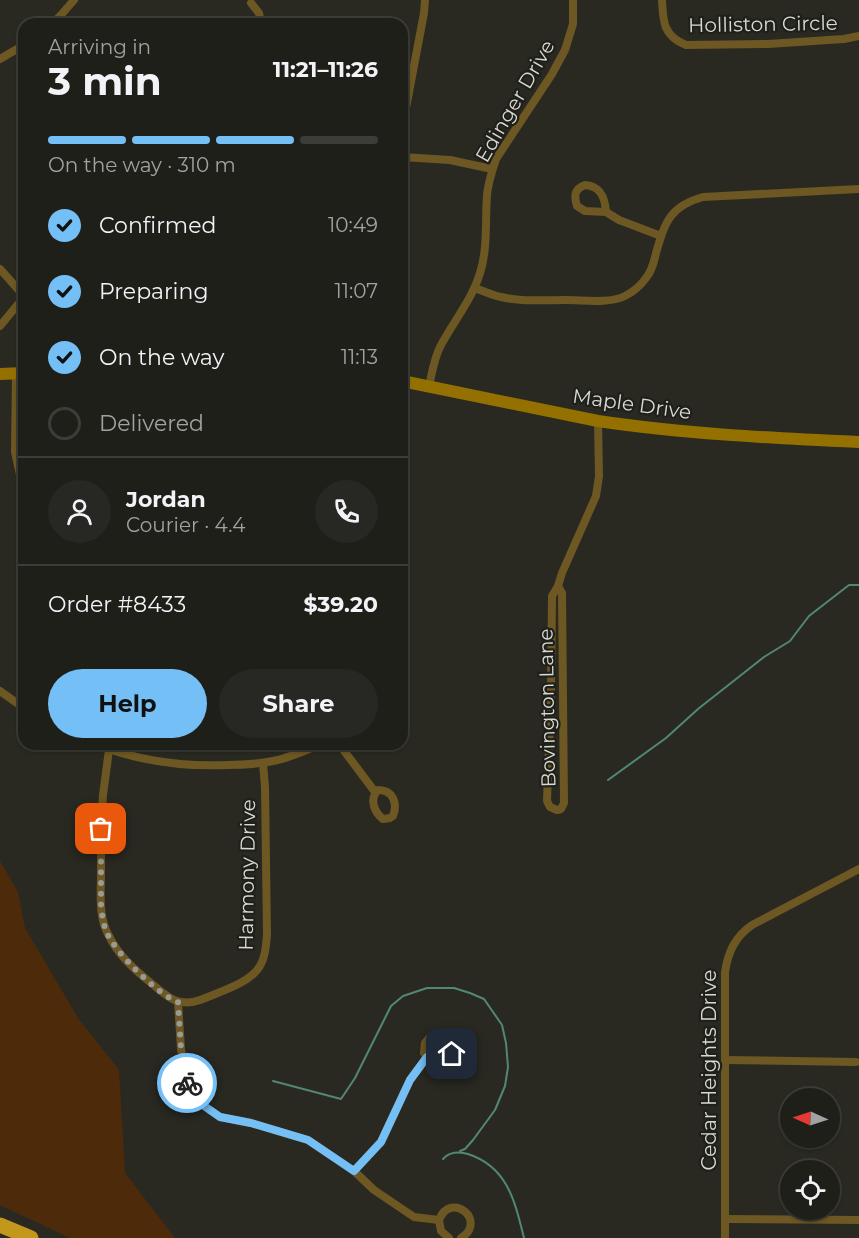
<!DOCTYPE html>
<html lang="en">
<head>
<meta charset="utf-8">
<style>
  body { margin:0; font-family:Montserrat,sans-serif; background:#272723; color:#f1f3f6; height:100vh; display:flex; flex-direction:column; font-size:22px; white-space:nowrap }
  * { box-sizing:border-box; margin:0 }
  p { font-size:20px; color:#a1a2a2 }
  .icon { flex:none; width:33px; height:33px; fill:none; stroke:currentColor; stroke-width:2; stroke-linecap:round; stroke-linejoin:round }
  .map { position:relative; flex:1; overflow:hidden }
  .details { position:absolute; left:18px; top:18px; width:390px; height:732px; display:flex; flex-direction:column; background:#1f1f1a; border-radius:18px; box-shadow:0 2px 4px #0004,0 0 0 2px #3c3d39 }
  .details>* { flex:none }
  .needle { width:39px; rotate:273deg }
  .tools { position:absolute; left:780px; top:1088px; display:grid; gap:12px }
  .tools a { display:grid; place-items:center; width:60px; height:60px; border-radius:50%; background:#1f1f1a; box-shadow:0 2px 4px #0004,0 0 0 2px #3c3d39; font-size:30px }
  .pin { position:absolute; display:grid; place-items:center; width:51px; height:51px; color:#fff; margin:-26px; border-radius:12px; box-shadow:0 3px 9px #0006 }
  .courier { position:absolute; display:grid; place-items:center; width:60px; height:60px; margin:-30px; border:4px solid #74c0f6; border-radius:50%; background:#fff; color:#222; box-shadow:0 2px 8px #0007 }
  .summary em { font-style:normal; font-weight:700 }
  .summary div { display:flex; flex-direction:column-reverse }
  .summary { display:flex; align-items:center; justify-content:space-between; height:102px; padding:0 30px }
  h1 { font-size:39px; font-weight:700; line-height:45px }
  .bar { display:grid; grid-template-columns:repeat(4,1fr); gap:9px 6px; align-content:center; height:72px; padding:0 30px }
  .bar i { height:8px; border-radius:4px; background:#3c3d39 }
  .bar .on { background:#74c0f6 }
  .bar p { grid-column:span 4 }
  .line { display:flex; align-items:center; gap:15px; padding:0 30px; border-top:2px solid #3c3d39 }
  .line div { flex:1 }
  .round { display:grid; place-items:center; flex:none; width:63px; height:63px; border-radius:32px; background:#272723 }
  ol { padding:0 30px; list-style:none }
  li { display:flex; align-items:center; gap:18px; height:66px }
  li p { margin-inline-start:auto }
  li .icon { padding:6px; border-radius:50%; background:#74c0f6; color:#111; stroke-width:4 }
  li:last-child { color:#a1a2a2 }
  li i { width:33px; height:33px; border:3px solid #3c3d39; border-radius:50% }
  .cta { display:flex; gap:12px; margin-top:auto; padding:12px 30px }
  .cta a { flex:1; height:69px; border-radius:36px; background:#74c0f6; color:#111; font-size:24px; font-weight:700; line-height:69px; text-align:center }
  .cta a+a { background:#272723; color:#f1f3f6 }
  .map>svg:first-child { display:block }
  .green { fill:#4d2b0a }
  .lines { fill:none; stroke-linecap:round; stroke-linejoin:round }
  .stream { stroke:#528873; stroke-width:2 }
  .street { stroke:#6d5722; stroke-width:8 }
  .secondary { stroke:#937000; stroke-width:12 }
  .highway { stroke:#c3971c; stroke-width:15 }
  .done { stroke:#9b9b96; stroke-width:6; stroke-dasharray:0 10.8 }
  .route { stroke:#74c0f6; stroke-width:8 }
  .labels { text-anchor:middle; stroke-width:4.5; stroke-linejoin:round; paint-order:stroke }
  .street-label { font-size:20px; fill:#d8d8d4; stroke:#1f2019 }
</style>
</head>
<body>
<div class="map">
<svg width="859" height="1238" viewBox="0 0 859 1238">
  <rect width="100%" height="100%" fill="#292922"/>
  <polygon class="green" points="0,861 18,892 25,928 78,1018 119,1070 125,1173 175,1238 70,1238 0,1205"/>
  <g class="lines">
    <g class="stream">
      <polyline points="608,780 666,738 698,709 764,657 790,641 809,616 849,585 859,585"/>
      <polyline points="273,1081 341,1099 355,1078 391,1006 403,996 427,988 454,988 470,993 484,999 502,1025 506,1043 508,1067 505,1086 495,1110 473,1140 465,1149 460,1151"/>
      <path d="M443,1159C449,1152 459,1151 468,1154C508,1167 515,1202 524,1238"/>
    </g>
    <g class="street">
      <path d="M662,0C663,21 663,36 686,45L768,44L844,39L859,36"/>
      <polyline points="251,3 259,13 261,24"/>
      <polyline points="52,24 61,15 74,0"/>
      <polyline points="0,59 24,45"/>
      <polyline points="402,142 403,124 424,13 425,0"/>
      <polyline points="402,157 450,160 492,169"/>
      <path d="M585,185C601,186 605,198 606,212L585,211L577,206C574,196 574,189 585,185Z"/>
      <polyline points="606,212 619,220 661,236"/>
      <polyline points="402,229 402,290"/>
      <polyline points="0,269 24,296"/>
      <path d="M475,288C483,291 492,295 501,297C522,302 544,300 566,300C584,300 608,304 625,296C633,292 641,285 646,278C652,271 654,262 656,253C665,222 670,206 703,197L859,189"/>
      <polyline points="0,326 24,297"/>
      <polyline points="16,373 15,452 24,493"/>
      <path d="M429,386C432,373 434,359 440,347C453,322 472,300 480,273C488,248 485,221 487,195C488,183 492,171 496,159L552,74L565,50L573,24V0"/>
      <polyline points="558,586 562,593 564,803 561,809 557,810 550,807 547,801 551,690 552,596 558,586 562,573 596,496 599,476 598,421"/>
      <polyline points="0,691 24,708"/>
      <path d="M95,744C138,761 181,767 227,765C244,765 261,764 278,760C293,756 307,750 321,744"/>
      <polyline points="339,744 375,792"/>
      <path d="M109,750C107,765 105,780 103,795C101,821 101,847 101,873C101,894 98,917 109,936C118,955 135,970 151,983C167,996 177,1008 200,1000C219,992 252,983 261,964C266,955 266,945 267,935L265,787L263,763"/>
      <path d="M378,790C393,790 398,803 393,816L390,818L383,819C374,812 369,799 378,790Z"/>
      <polyline points="178,1002 181,1049 187,1084 197,1101 220,1117 251,1123 308,1140 354,1171 374,1190 414,1217 439,1220"/>
      <polyline points="725,1060 856,1062"/>
      <path d="M354,1171L381,1142L410,1080L427,1057L431,1061L441,1063C463,1056 454,1028 432,1035L425,1043L424,1053L427,1057"/>
      <polyline points="725,1219 859,1220"/>
      <path d="M449,1238L441,1231L439,1220C451,1190 488,1221 461,1238"/>
      <path d="M725,1238V972C728,952 735,937 752,925L859,869"/>
    </g>
    <g class="secondary">
      <polyline points="0,374 24,373"/>
      <path d="M402,381L598,421C685,434 772,438 859,442"/>
    </g>
    <polyline class="highway" points="0,1225 31,1238"/>
  </g>
  <g class="lines">
    <path class="done" d="M101,829V905C102,915 103,924 107,933C116,953 157,994 178,1002L181,1049L187,1083"/>
    <path class="route" d="M187,1083L197,1101L220,1117L251,1123L308,1140L354,1171L381,1142L410,1080L427,1057C436,1066 446,1064 452,1054"/>
  </g>
  <g class="labels">
    <g class="street-label">
      <text transform="translate(763 24) rotate(-1)" y="7">Holliston Circle</text>
      <text transform="translate(515 101) rotate(-60)" y="7">Edinger Drive</text>
      <text transform="translate(632 404) rotate(8)" y="7">Maple Drive</text>
      <text transform="translate(547 708) rotate(-91)" y="7">Bovington Lane</text>
      <text transform="translate(247 875) rotate(-89)" y="7">Harmony Drive</text>
      <text transform="translate(709 1070) rotate(-90)" y="7">Cedar Heights Drive</text>
    </g>
  </g>
</svg>
<div class="tools">
<a><svg class="needle" viewBox="-14 -14 28 28"><path d="M0-13l5 13h-10z" fill="#e53935"/><path d="M0 13l5-13h-10z" fill="#a1a2a2"/></svg></a>
<a><svg class="icon" aria-label="locate" viewBox="0 0 24 24"><circle cx="12" cy="12" r="6"/><path d="M12 2v4M12 18v4M2 12h4M18 12h4"/></svg></a>
</div>
<div class="pin" style="left:101px;top:829px;background:#ea580c"><svg class="icon" aria-label="bag" viewBox="0 0 24 24"><path d="M5 8h14l-1 12H6zM9 8a3 3 0 0 1 6 0"/></svg></div>
<div class="pin" style="left:452px;top:1054px;background:#1f2937"><svg class="icon" aria-label="home" viewBox="0 0 24 24"><path d="M3 11l9-7 9 7M6 9v11h12V9"/></svg></div>
<div class="courier" style="left:187px;top:1083px"><svg class="icon" aria-label="bike" viewBox="0 0 24 24"><circle cx="6" cy="16" r="4"/><circle cx="18" cy="16" r="4"/><path d="M6 16l4-8h5l3 8M10 8l3 8H6M13 5h3"/></svg></div>
<section class="details">
<div class="summary"><div><h1>3 min</h1><p>Arriving in</p></div><em>11:21–11:26</em></div>
<div class="bar"><i class="on"></i><i class="on"></i><i class="on"></i><i></i><p>On the way · 310 m</p></div>
<ol>
<li><svg class="icon" aria-label="check" viewBox="0 0 24 24"><path d="M5 12l5 5 9-10"/></svg>Confirmed<p>10:49</p></li>
<li><svg class="icon" aria-label="check" viewBox="0 0 24 24"><path d="M5 12l5 5 9-10"/></svg>Preparing<p>11:07</p></li>
<li><svg class="icon" aria-label="check" viewBox="0 0 24 24"><path d="M5 12l5 5 9-10"/></svg>On the way<p>11:13</p></li>
<li><i></i>Delivered</li>
</ol>
<div class="line" style="height:108px"><a class="round"><svg class="icon" aria-label="person" viewBox="0 0 24 24"><circle cx="12" cy="8" r="4"/><path d="M4 21q1-7 8-7t8 7"/></svg></a><div><b>Jordan</b><p>Courier · 4.4</p></div><a class="round"><svg class="icon" aria-label="phone" viewBox="0 0 24 24"><path d="M5 4h4l2 5-3 2q2 4 5 5l2-3 5 2v4C11 20 4 13 5 4z"/></svg></a></div>
<div class="line" style="height:78px"><div>Order #8433</div><b>$39.20</b></div>
<div class="cta"><a>Help</a><a>Share</a></div>
</section>
</div>
</body>
</html>
